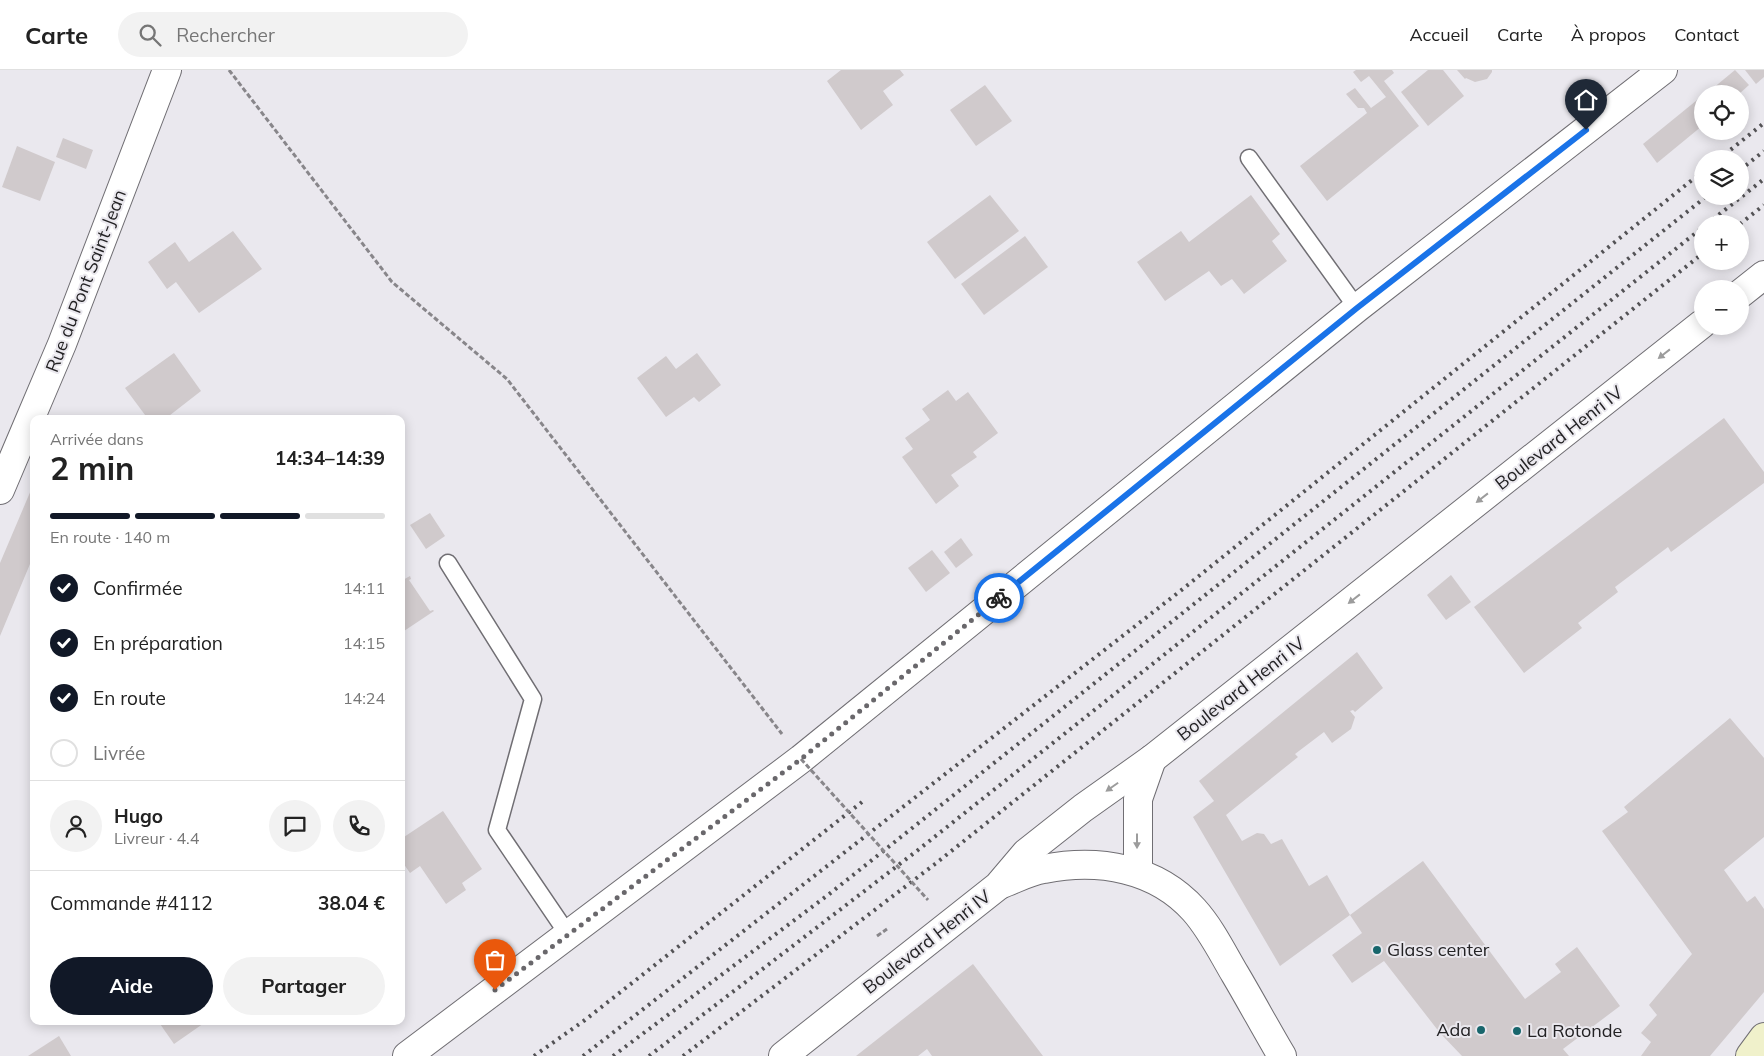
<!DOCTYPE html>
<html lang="fr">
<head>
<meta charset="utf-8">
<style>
  body { margin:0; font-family:Mulish,sans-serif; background:#f2f2f2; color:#222; height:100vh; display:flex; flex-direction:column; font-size:19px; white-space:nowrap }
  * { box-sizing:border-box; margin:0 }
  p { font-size:16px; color:#767676 }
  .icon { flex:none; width:28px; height:28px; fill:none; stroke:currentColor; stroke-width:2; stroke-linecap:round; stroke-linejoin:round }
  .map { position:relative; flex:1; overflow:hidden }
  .details { position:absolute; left:30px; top:345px; width:375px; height:610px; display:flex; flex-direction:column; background:#fff; border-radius:10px; box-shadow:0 2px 12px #0003 }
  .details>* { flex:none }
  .tools { position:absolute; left:1694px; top:15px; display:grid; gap:10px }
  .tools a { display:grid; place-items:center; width:55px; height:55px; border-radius:50%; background:#fff; box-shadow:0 2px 12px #0003; font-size:25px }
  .pin { position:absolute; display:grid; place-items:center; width:42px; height:42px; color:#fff; margin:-51px -21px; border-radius:50% 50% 50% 0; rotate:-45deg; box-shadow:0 0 5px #0007 }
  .pin .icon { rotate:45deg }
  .courier { position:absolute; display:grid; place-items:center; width:50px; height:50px; margin:-25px; border:4px solid #1a73e8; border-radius:50%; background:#fff; color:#222; box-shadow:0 1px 6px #0007 }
  .head em { font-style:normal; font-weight:700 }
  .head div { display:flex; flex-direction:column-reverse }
  .head { display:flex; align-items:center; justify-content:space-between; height:85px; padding:0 20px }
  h1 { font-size:32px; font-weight:700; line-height:38px }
  .bar { display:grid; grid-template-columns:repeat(4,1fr); gap:8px 5px; align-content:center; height:60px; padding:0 20px }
  .bar i { height:6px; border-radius:4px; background:#e0e0e0 }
  .bar .active { background:#111827 }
  .bar p { grid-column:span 4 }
  .line { display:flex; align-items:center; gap:12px; padding:0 20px; border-top:1px solid #e0e0e0 }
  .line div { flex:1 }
  .round { display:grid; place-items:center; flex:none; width:52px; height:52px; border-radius:26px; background:#f2f2f2 }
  ol { padding:0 20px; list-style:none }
  li { display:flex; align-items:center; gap:15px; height:55px }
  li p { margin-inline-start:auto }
  li .icon { padding:5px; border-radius:50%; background:#111827; color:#fff; stroke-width:4 }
  li:last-child { color:#767676 }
  li i { width:28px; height:28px; border:2px solid #e0e0e0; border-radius:50% }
  .primary-button { display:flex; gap:10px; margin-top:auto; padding:10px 20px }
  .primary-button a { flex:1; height:58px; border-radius:30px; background:#111827; color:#fff; font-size:20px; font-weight:700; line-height:58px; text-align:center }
  .primary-button a+a { background:#f2f2f2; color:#222 }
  header { display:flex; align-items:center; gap:30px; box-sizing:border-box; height:70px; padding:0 25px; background:#fff; border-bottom:1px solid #e0e0e0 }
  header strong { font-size:24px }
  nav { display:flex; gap:28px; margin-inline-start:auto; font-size:18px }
  .search { width:350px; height:45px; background:#f2f2f2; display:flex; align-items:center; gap:12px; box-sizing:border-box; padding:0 18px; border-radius:28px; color:#767676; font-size:19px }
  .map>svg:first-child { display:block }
  .building { fill:#d0cacc }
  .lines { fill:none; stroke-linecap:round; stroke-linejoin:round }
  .service-casing { stroke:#706e73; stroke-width:19 }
  .minor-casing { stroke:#706e73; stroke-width:30 }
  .tertiary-casing { stroke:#706e73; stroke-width:30 }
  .secondary-casing { stroke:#706e73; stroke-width:30 }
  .path { stroke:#88868a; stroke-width:3; stroke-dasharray:5 2.5; stroke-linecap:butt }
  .service { stroke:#fff; stroke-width:16 }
  .minor { stroke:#fff; stroke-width:28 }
  .tertiary { stroke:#fff; stroke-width:28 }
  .secondary { stroke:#f0f1cb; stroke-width:28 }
  .rail { stroke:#535255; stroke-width:4; stroke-dasharray:2.5 5; stroke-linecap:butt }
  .path-bridge { stroke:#88868a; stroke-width:3; stroke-dasharray:5 2.5; stroke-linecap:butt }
  .oneway { fill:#9c9c9c }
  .done { stroke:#69676b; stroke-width:5; stroke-dasharray:0 9 }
  .route { stroke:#1a73e8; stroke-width:6 }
  .poi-dot { fill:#18666c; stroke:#eae8ee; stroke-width:2 }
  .labels { text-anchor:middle; stroke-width:4; stroke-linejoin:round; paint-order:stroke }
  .street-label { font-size:18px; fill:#232224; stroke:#eae8ee }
  .poi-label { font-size:18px; fill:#232224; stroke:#eae8ee; text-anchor:start }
</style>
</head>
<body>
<header>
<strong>Carte</strong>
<div class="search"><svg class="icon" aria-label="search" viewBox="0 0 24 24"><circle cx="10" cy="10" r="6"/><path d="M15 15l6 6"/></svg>Rechercher</div>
<nav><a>Accueil</a><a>Carte</a><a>À propos</a><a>Contact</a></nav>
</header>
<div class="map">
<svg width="1764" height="986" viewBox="0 0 1764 986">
  <rect width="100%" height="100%" fill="#eae8ee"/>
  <g class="building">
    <polygon points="841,0 900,0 904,5 883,21 893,35 861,60 827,11"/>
    <polygon points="1356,0 1392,0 1394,3 1384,11 1419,56 1327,131 1300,96 1367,43 1364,38 1358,38 1346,24 1355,18 1371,38 1386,27 1369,6 1361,12 1353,2"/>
    <polygon points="1428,0 1443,0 1464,26 1428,56 1401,22"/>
    <polygon points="1457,0 1492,0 1492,2 1487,9 1475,12 1466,8 1465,9"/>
    <polygon points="1735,0 1749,15 1739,24 1706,24"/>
    <polygon points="1745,0 1764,0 1764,7 1756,14"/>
    <polygon points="985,15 1012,51 976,76 950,40"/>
    <polygon points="1702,26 1702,56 1657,93 1643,74"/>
    <polygon points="63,68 93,80 86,99 56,87"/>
    <polygon points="17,76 55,92 40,131 2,117"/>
    <polygon points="990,125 1019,161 955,209 927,172"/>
    <polygon points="1251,125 1280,164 1272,171 1287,191 1244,224 1232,209 1221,216 1209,201 1165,231 1137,192 1181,161 1189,172"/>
    <polygon points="233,161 262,199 199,243 176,212 167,219 148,192 175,172 189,192"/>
    <polygon points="1025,166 1048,197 984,245 961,214"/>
    <polygon points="174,283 201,321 165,349 148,349 125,318"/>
    <polygon points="697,283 721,315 699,332 694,327 666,347 637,308 666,286 676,299"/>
    <polygon points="948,320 956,331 968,322 998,363 973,382 977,387 951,405 959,416 936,434 902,387 913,379 905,368 930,350 922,339"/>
    <polygon points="1724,348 1764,402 1764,413 1671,482 1668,477 1615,517 1618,522 1578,553 1582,558 1524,603 1474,537"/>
    <polygon points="34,413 34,491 32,495 30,494 0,566 0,493"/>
    <polygon points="430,443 445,466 426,479 410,455"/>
    <polygon points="961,468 973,485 956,498 944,482"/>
    <polygon points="932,480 950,503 926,522 908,498"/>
    <polygon points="1451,505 1471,532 1446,550 1427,525"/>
    <polygon points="410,506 411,509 409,510 430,541 433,540 434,541 401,563 401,511"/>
    <polygon points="1357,582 1383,618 1355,642 1353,640 1350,641 1355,647 1351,659 1332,673 1324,662 1295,684 1298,687 1226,745 1242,771 1257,763 1264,764 1271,774 1282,769 1309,816 1327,805 1350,845 1280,896 1193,747 1214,731 1199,711"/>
    <polygon points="1730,648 1764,688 1764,767 1724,800 1747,832 1755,826 1764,839 1764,922 1710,986 1641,986 1651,972 1641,963 1657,945 1649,935 1692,884 1602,761 1628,742 1624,737"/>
    <polygon points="443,741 482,799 462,813 466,820 446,834 420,796 410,803 401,790 401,769"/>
    <polygon points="1423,791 1525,929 1561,902 1555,894 1577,877 1620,936 1563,979 1569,986 1462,986 1440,963 1384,891 1352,913 1332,885 1362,863 1350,845"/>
    <polygon points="973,894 1043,986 932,986 927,979 918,986 856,986"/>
    <polygon points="158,951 207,951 174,974"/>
    <polygon points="59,966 71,986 28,986"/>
  </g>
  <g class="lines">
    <defs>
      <g id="service">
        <polyline points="1249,88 1357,238"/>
        <polyline points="448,493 533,629 497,760 569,866"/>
      </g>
      <polyline id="minor" points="407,986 801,689 1357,238 1663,0"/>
      <g id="tertiary">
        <polyline points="1740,224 1764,205"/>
        <polyline points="0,420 62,274 167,0"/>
        <polyline points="1138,802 1138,729 1152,689"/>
        <path d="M1002,814C1015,809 1030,801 1044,799C1099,788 1156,798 1194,840C1211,859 1222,882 1235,904C1251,931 1266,959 1282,986"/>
        <polyline points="783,986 998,816 1026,783 1083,738 1152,689 1702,254"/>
      </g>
      <polyline id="secondary" points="1750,986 1764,967"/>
    </defs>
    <use href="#service" class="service-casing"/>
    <use href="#minor" class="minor-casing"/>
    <use href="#tertiary" class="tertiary-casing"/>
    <use href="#secondary" class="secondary-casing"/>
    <g class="path">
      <polyline points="229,0 392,212 507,309 782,664"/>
      <polyline points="877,866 887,859"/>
    </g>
    <use href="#service" class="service"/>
    <use href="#minor" class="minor"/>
    <use href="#tertiary" class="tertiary"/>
    <use href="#secondary" class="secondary"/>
    <g class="rail">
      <polyline points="1719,89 1764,53"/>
      <polyline points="1740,100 1764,81"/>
      <polyline points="1707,154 1764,109"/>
      <polyline points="1740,154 1764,135"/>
      <polyline points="534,986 585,950 862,732"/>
      <polyline points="583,986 1179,522 1702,102"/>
      <polyline points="613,986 828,825 1707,126"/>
      <polyline points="649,986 918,780 1702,158"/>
      <polyline points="683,986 935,794 1702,184"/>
    </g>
    <polyline class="path-bridge" points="801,689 928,830"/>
  </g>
  <defs><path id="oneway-solid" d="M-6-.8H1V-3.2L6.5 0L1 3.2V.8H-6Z" transform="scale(1.25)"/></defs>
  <g class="oneway">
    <use href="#oneway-solid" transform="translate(1664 284) rotate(142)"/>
    <use href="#oneway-solid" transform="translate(1482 428) rotate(142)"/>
    <use href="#oneway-solid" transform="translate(1354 529) rotate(142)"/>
    <use href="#oneway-solid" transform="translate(1112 717) rotate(145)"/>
    <use href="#oneway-solid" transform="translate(1137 771) rotate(90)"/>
  </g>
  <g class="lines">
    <polyline class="done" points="495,920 801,689 999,528"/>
    <polyline class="route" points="999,528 1357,238 1586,60"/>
  </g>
  <g class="poi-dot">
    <circle cx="1377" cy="880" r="5"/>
    <circle cx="1481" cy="960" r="5"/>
    <circle cx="1517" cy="961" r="5"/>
  </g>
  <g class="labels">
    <g class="street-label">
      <text transform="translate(86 211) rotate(-69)" y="6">Rue du Pont Saint-Jean</text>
      <text transform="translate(1559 368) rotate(-38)" y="6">Boulevard Henri IV</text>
      <text transform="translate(1241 619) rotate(-38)" y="6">Boulevard Henri IV</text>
      <text transform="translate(927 872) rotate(-38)" y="6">Boulevard Henri IV</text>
    </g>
    <g class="poi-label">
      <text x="1387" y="886">Glass center</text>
      <text x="1471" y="966" text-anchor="end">Ada</text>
      <text x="1527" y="967">La Rotonde</text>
    </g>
  </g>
</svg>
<div class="tools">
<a><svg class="icon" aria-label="locate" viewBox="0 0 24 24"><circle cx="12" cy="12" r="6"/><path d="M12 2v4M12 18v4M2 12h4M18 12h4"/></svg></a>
<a><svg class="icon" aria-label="layers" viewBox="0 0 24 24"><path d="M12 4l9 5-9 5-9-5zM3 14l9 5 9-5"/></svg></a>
<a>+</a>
<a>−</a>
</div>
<div class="pin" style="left:495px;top:920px;background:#ea580c"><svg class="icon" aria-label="bag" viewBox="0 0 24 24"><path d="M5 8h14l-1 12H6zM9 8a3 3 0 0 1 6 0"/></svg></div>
<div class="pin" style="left:1586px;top:60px;background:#1f2937"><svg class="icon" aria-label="home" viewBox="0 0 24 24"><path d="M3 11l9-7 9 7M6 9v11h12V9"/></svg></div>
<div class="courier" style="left:999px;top:528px"><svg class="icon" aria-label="bike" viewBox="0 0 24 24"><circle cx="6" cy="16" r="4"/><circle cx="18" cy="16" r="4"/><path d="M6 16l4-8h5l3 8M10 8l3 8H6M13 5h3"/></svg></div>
<section class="details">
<div class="head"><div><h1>2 min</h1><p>Arrivée dans</p></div><em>14:34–14:39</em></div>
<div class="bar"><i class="active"></i><i class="active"></i><i class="active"></i><i></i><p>En route · 140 m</p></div>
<ol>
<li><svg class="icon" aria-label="check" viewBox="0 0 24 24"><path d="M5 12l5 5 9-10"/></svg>Confirmée<p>14:11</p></li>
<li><svg class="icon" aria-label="check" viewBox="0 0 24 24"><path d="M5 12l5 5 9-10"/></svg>En préparation<p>14:15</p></li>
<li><svg class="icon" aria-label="check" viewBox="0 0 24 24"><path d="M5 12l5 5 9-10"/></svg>En route<p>14:24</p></li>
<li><i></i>Livrée</li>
</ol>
<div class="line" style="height:90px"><a class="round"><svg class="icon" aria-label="person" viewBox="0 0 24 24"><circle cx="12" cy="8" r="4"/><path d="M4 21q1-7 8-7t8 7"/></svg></a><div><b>Hugo</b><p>Livreur · 4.4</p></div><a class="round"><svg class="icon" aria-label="chat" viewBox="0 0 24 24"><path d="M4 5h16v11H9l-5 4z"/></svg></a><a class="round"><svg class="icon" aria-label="phone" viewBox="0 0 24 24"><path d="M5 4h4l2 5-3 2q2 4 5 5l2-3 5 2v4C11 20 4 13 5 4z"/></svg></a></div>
<div class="line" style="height:65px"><div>Commande #4112</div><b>38.04 €</b></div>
<div class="primary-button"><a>Aide</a><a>Partager</a></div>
</section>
</div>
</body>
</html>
